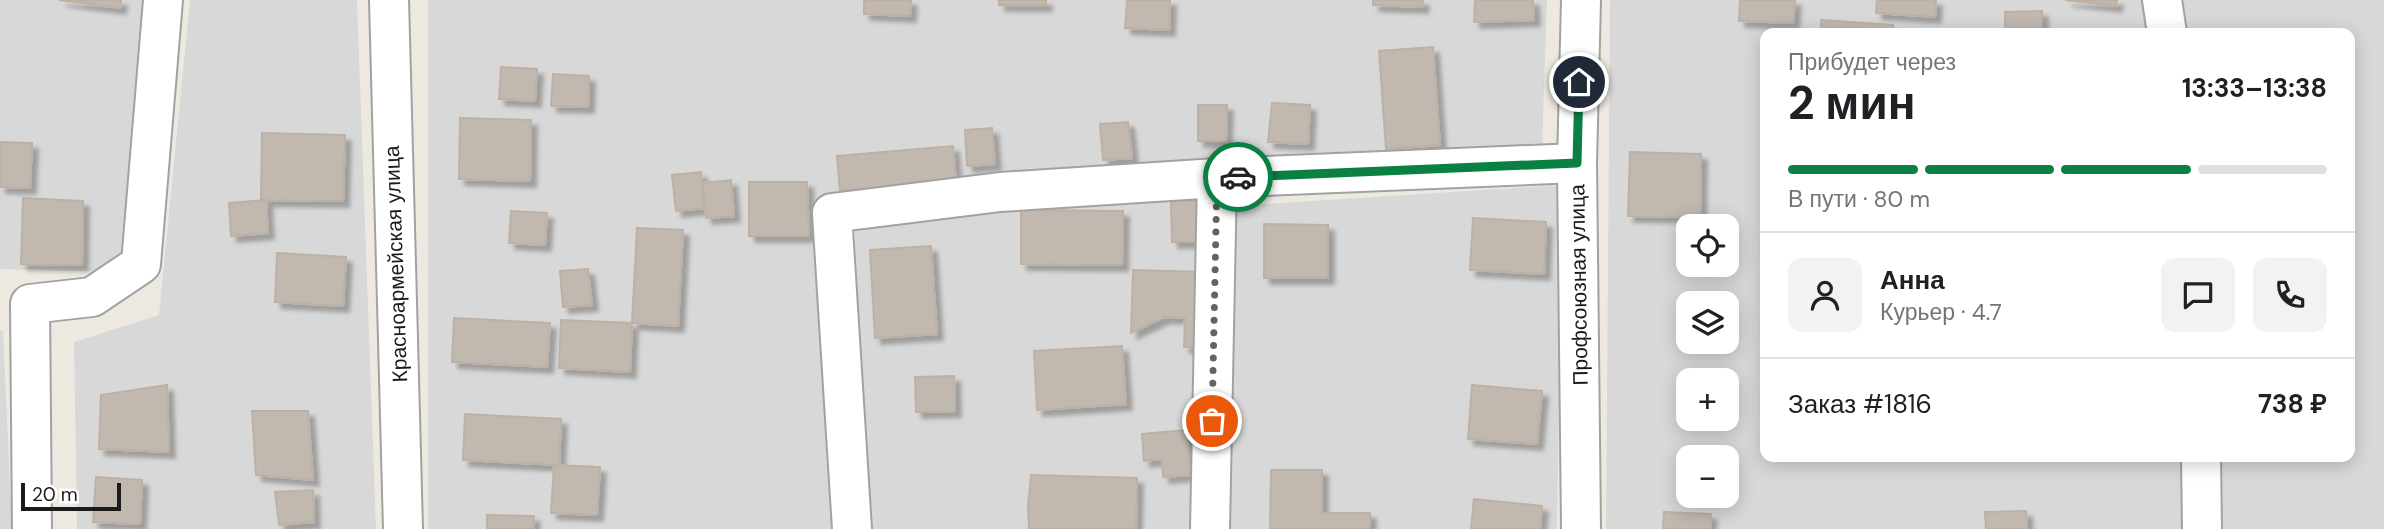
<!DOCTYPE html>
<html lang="ru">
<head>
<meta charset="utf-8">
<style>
  body { margin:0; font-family:"DM Sans",sans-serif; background:#f2f2f2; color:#202124; height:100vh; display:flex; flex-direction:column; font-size:26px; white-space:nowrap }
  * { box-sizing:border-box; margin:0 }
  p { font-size:23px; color:#757577 }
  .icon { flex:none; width:38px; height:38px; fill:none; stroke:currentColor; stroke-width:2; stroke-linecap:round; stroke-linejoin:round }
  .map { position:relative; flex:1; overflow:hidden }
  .details { position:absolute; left:1760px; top:28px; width:595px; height:434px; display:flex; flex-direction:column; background:#fff; border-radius:14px; box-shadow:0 4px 18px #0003 }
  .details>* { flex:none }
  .controls { position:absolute; left:1676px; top:214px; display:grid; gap:14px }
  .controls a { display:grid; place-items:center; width:63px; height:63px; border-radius:14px; background:#fff; box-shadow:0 4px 18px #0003; font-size:35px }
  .scale { position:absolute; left:21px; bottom:18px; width:100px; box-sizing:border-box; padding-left:7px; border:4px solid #1b1b1b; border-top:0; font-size:19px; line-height:24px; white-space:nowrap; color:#1b1b1b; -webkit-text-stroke:5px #fff; paint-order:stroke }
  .pin { position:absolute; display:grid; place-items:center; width:60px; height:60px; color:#fff; margin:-30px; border:4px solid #fff; border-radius:50%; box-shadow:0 2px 7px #0007 }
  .courier { position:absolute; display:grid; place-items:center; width:70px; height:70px; margin:-35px; border:5px solid #0b8043; border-radius:50%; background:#fff; color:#222; box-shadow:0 2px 9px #0007 }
  .head em { font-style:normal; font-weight:700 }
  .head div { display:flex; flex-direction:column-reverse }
  .head { display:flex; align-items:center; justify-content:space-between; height:119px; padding:0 28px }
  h1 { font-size:46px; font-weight:700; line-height:52px }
  .bar { display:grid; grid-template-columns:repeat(4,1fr); gap:10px 7px; align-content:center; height:84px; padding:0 28px }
  .bar i { height:9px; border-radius:5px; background:#e0e0e0 }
  .bar .current { background:#0b8043 }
  .bar p { grid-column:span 4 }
  .line { display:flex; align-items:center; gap:18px; padding:0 28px; border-top:2px solid #e0e0e0 }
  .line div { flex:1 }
  .round { display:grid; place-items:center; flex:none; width:74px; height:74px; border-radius:14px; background:#f2f2f2 }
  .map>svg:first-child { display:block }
  .residential { fill:#d9d8d8; fill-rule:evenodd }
  .building { fill:#c1b8b0; stroke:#beb1a3; stroke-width:2; filter:url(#shadow) }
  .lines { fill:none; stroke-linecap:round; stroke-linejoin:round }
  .minor-casing { stroke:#a2a2a2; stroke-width:42 }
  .minor { stroke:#fff; stroke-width:38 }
  .done { stroke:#646360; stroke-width:7; stroke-dasharray:0 12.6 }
  .route { stroke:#0b8043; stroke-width:9 }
  .labels { text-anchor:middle; stroke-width:5; stroke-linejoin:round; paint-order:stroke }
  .street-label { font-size:21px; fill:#1b1b1b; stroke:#fff }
</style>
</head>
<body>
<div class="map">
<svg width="2384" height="529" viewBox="0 0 2384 529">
  <defs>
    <filter id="shadow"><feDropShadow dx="6" dy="6" stdDeviation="2" flood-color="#0004"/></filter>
  </defs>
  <rect width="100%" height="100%" fill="#ede9e1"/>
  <g class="residential">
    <polygon points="0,0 145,0 129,241 117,272 0,269"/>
    <polygon points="190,0 357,0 376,529 77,529 74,342 159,315"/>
    <polygon points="428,0 1547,0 1542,148 818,206 835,529 428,529"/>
    <path d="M1610,0H2149L2153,33H1766V457H2190L2192,529H1606ZM1689,226H1727V264H1689ZM1689,303H1727V341H1689ZM1689,380H1727V418H1689ZM1689,457H1727V495H1689Z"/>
    <polygon points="2181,0 2384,0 2384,529 2218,529 2215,457 2350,457 2350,33 2186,33"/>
    <polygon points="1562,185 1557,529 1231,529 1234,206"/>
    <polygon points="1206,196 1204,529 866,529 855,232 1018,203"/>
    <polygon points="0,330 3,331 12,529 0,529"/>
  </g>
  <g class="building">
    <polygon points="59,0 121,0 120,8"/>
    <polygon points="864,0 911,0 910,16 864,14"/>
    <rect x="999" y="0" width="47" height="5"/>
    <polygon points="1127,0 1170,0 1169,30 1125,28"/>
    <polygon points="1373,0 1423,0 1422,7 1373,5"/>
    <polygon points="1475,0 1533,0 1534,20 1474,22"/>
    <polygon points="1740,0 1795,0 1793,23 1739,21"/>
    <polygon points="1877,0 1936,0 1935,17 1876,13"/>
    <polygon points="2065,0 2117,0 2116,6"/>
    <polygon points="2042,11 2042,33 2005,33 2005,12"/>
    <polygon points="1821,20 1893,25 1893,33 1821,33"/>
    <polygon points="1433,47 1440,145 1386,149 1379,51"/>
    <polygon points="501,67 537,69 535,101 499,99"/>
    <polygon points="553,74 589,76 588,107 551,106"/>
    <polygon points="1272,103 1310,105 1308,144 1268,142"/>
    <polygon points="1198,105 1227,105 1226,141 1198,141"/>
    <polygon points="460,118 531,120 530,181 459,179"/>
    <polygon points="1128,122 1132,158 1103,160 1100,124"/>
    <polygon points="992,128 995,164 967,166 965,130"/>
    <polygon points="262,133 345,135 343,201 261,200"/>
    <polygon points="0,142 32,143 30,188 0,187"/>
    <polygon points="953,146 956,182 840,192 837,156"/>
    <polygon points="1630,152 1701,154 1700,217 1628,216"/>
    <polygon points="701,172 704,208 676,211 672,175"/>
    <polygon points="731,180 734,216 706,218 703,183"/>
    <polygon points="749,182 807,182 809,236 749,236"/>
    <polygon points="23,198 83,201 82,265 21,264"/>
    <polygon points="266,200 268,233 231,236 229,203"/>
    <polygon points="1200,200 1201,242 1172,242 1171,201"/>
    <polygon points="1021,210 1123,211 1122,265 1021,264"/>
    <polygon points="511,211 547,213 545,245 509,243"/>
    <polygon points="1473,218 1546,222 1544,274 1470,270"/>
    <polygon points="1264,224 1328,225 1328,278 1264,278"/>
    <polygon points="637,228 683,230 678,326 632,323"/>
    <polygon points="931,246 937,334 875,338 870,250"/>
    <polygon points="277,253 346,257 343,306 275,302"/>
    <polygon points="588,269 592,305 563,307 560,271"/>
    <polygon points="1133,270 1204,272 1202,348 1184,347 1185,318 1164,317 1131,333"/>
    <polygon points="454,318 550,323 547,367 452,362"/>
    <polygon points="561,320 632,323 630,372 559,368"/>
    <polygon points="1122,346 1126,404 1037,410 1034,351"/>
    <polygon points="954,376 955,411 916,412 915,377"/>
    <polygon points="167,385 169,452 99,449 101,395"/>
    <polygon points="1472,385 1542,391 1537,444 1468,439"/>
    <polygon points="252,411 308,411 313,480 256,475"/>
    <polygon points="465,414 561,419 559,465 463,460"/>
    <polygon points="1186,430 1190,475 1163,477 1162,459 1144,461 1142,434"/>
    <polygon points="554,465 600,467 597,515 551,513"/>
    <polygon points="1271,470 1322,470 1322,513 1370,513 1370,529 1270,529"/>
    <polygon points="1031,475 1137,478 1136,529 1029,529 1028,507"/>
    <polygon points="96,477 142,480 140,524 93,522"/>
    <polygon points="313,490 314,522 279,525 275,492"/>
    <polygon points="1474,499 1542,506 1540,529 1471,529"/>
    <polygon points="2026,511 2027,529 1986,529 1985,512"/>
    <polygon points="1664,512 1711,514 1710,529 1663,529"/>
    <polygon points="487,515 534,516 533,529 487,529"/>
  </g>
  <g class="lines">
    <defs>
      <g id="minor">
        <polyline points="389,0 403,529"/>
        <polyline points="2162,0 2167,33"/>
        <polyline points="2201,457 2202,529"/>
        <polyline points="32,529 30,304 92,297 141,264 163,0"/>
        <polyline points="852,529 832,213 1000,192 1217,178"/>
        <polyline points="1210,529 1217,178 1577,163"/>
        <polyline points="1581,529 1577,163 1581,0"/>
      </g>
    </defs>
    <use href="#minor" class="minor-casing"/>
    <use href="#minor" class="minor"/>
  </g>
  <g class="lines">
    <polyline class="done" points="1212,421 1217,178 1238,177"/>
    <polyline class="route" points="1238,177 1577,163 1579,82"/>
  </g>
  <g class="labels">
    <g class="street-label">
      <text transform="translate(396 264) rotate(-92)" y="7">Красноармейская улица</text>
      <text transform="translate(1579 285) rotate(-91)" y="7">Профсоюзная улица</text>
    </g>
  </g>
</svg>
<div class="controls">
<a><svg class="icon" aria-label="locate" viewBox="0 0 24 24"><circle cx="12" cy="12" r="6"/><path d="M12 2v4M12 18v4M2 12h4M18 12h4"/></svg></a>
<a><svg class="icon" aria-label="layers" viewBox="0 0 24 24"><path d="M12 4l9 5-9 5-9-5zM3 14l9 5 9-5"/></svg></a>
<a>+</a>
<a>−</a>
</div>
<div class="scale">20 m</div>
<div class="pin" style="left:1212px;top:421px;background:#ea580c"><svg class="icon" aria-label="bag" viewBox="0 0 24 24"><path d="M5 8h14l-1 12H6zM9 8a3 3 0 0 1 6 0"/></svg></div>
<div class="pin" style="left:1579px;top:82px;background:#1f2937"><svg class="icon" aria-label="home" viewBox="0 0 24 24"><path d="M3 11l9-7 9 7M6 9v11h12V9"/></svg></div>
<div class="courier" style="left:1238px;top:177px"><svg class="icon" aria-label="car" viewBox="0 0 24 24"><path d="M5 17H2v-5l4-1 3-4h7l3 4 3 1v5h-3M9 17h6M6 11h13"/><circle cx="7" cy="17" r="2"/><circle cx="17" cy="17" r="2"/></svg></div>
<section class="details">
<div class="head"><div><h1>2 мин</h1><p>Прибудет через</p></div><em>13:33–13:38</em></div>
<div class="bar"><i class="current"></i><i class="current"></i><i class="current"></i><i></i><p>В пути · 80 m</p></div>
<div class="line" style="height:126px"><a class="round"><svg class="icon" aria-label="person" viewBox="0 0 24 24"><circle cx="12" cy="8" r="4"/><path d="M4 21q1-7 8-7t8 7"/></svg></a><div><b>Анна</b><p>Курьер · 4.7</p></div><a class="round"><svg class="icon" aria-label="chat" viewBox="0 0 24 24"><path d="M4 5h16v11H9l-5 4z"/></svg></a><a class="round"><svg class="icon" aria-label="phone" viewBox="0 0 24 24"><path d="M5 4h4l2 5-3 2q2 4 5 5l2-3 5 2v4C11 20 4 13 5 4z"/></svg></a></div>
<div class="line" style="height:91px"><div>Заказ #1816</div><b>738 ₽</b></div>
</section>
</div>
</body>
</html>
